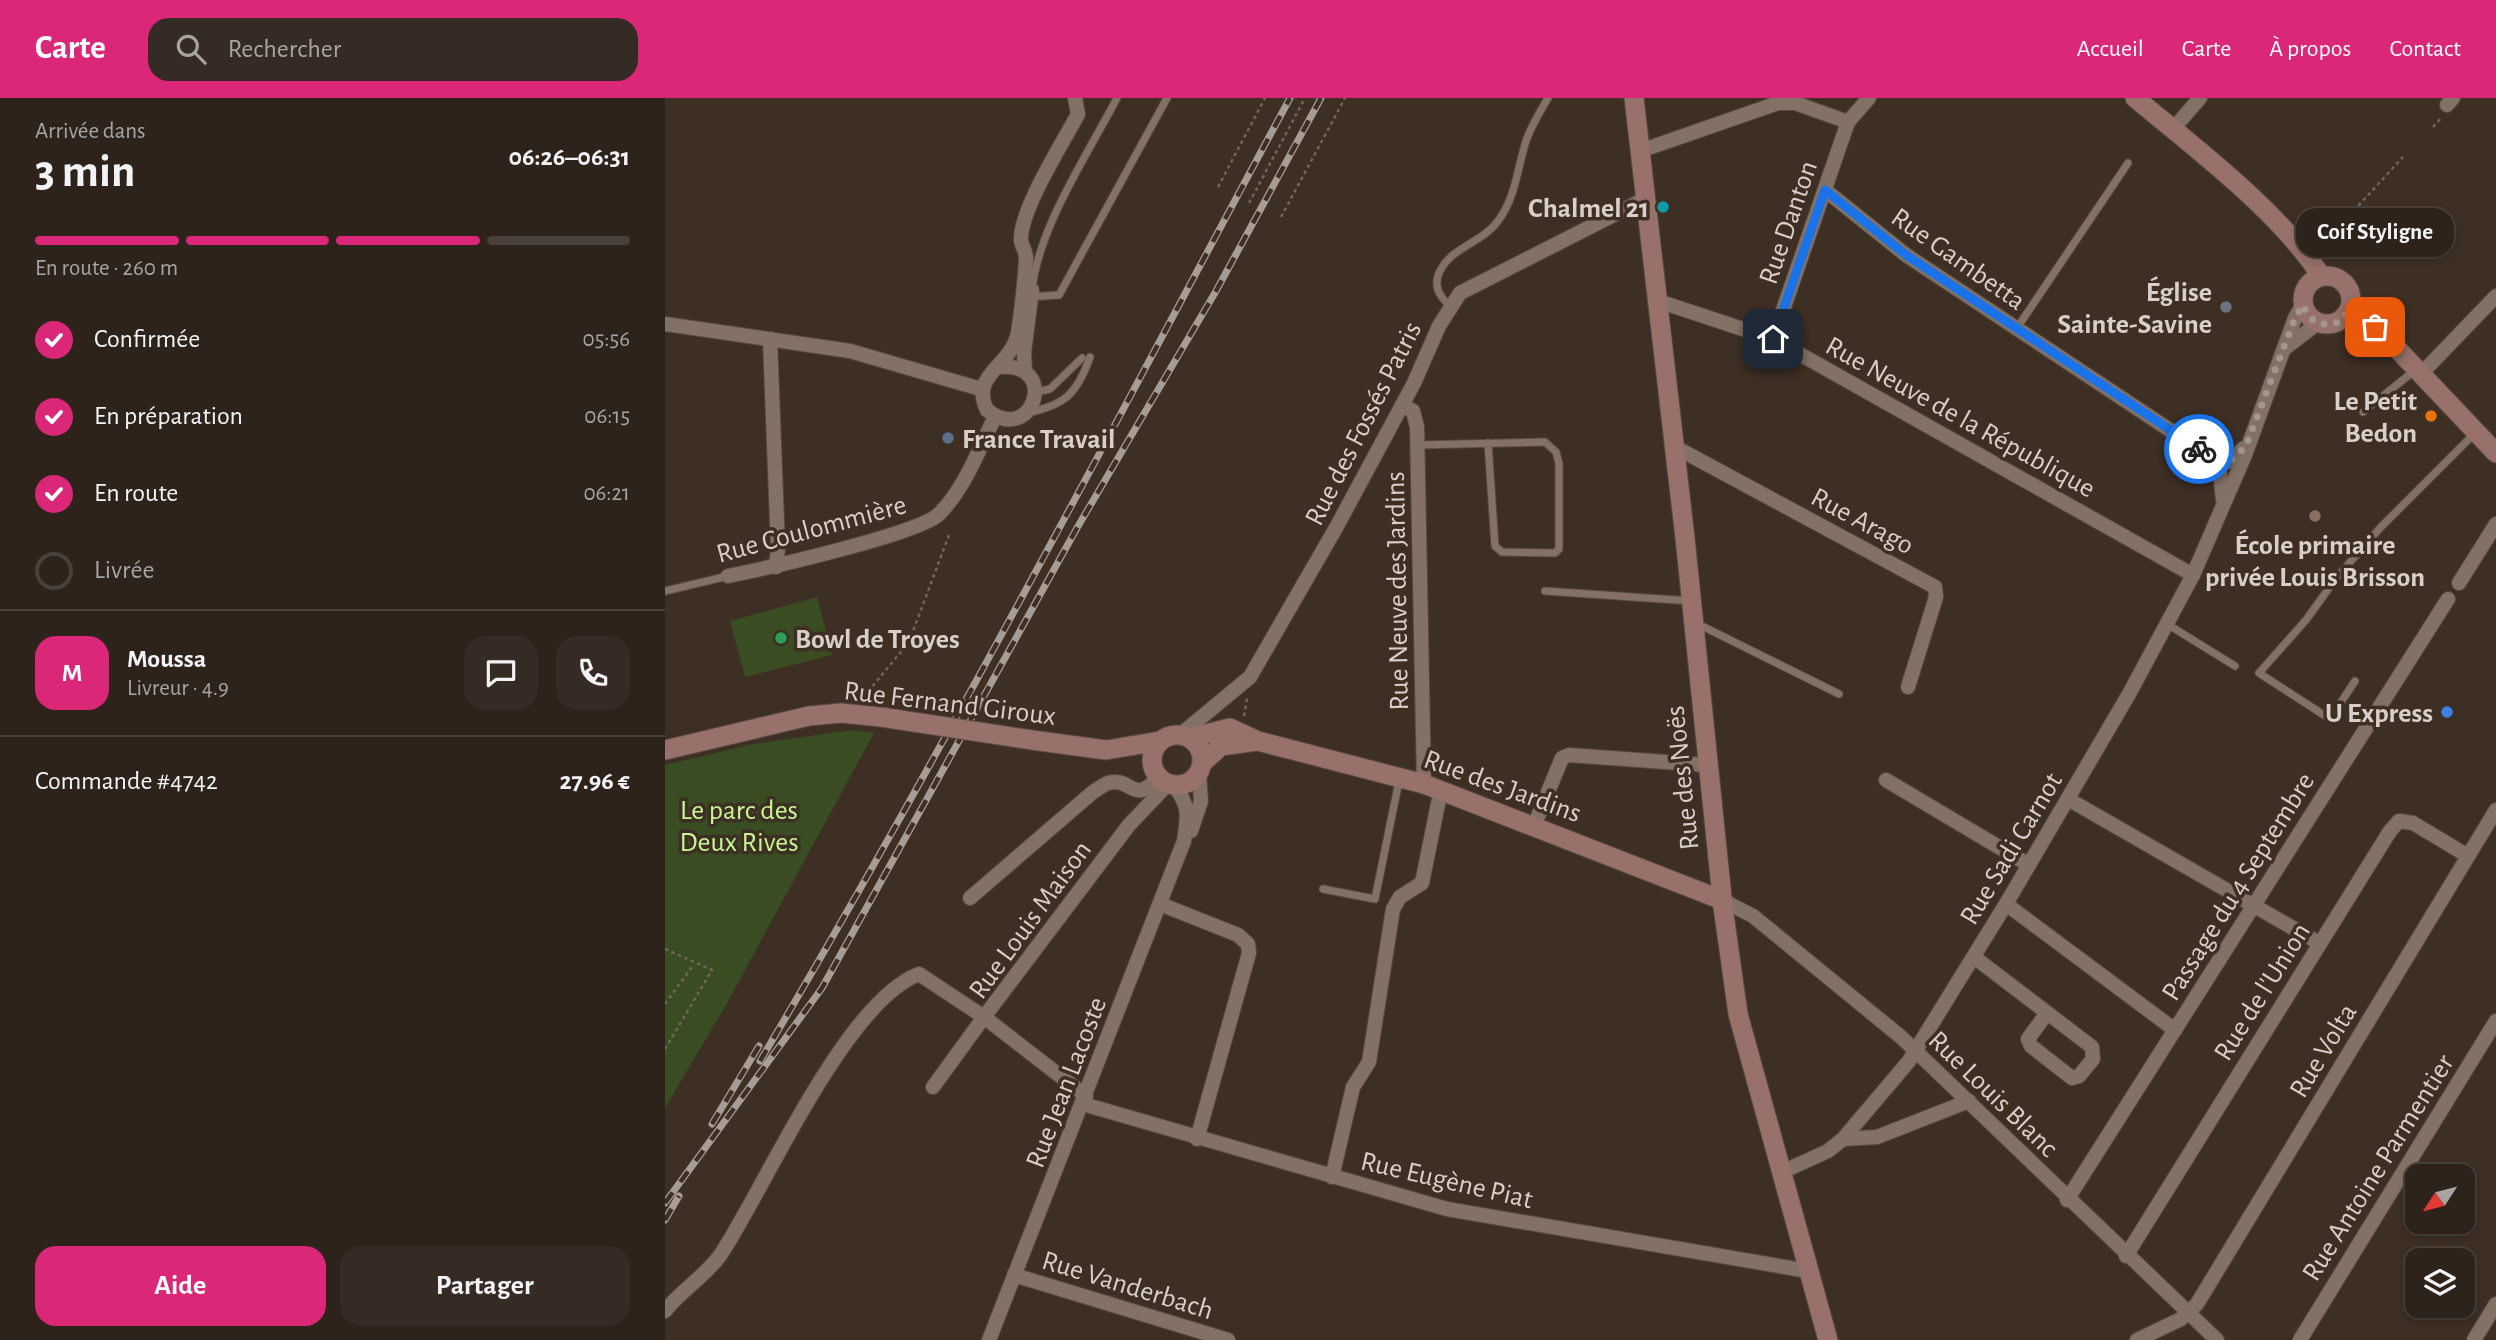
<!DOCTYPE html>
<html lang="fr">
<head>
<meta charset="utf-8">
<style>
  body { margin:0; font-family:"Alegreya Sans",sans-serif; background:#362b24; color:#f1f3f6; height:100vh; display:flex; flex-direction:column; font-size:26px; white-space:nowrap }
  * { box-sizing:border-box; margin:0 }
  p { font-size:23px; color:#a7a4a3 }
  .icon { flex:none; width:38px; height:38px; fill:none; stroke:currentColor; stroke-width:2; stroke-linecap:round; stroke-linejoin:round }
  .map { position:relative; flex:1; overflow:hidden }
  .side { display:flex; flex-direction:column; background:#2e231b; width:665px }
  .side>* { flex:none }
  .needle { width:46px; rotate:234deg }
  .controls { position:absolute; left:1740px; top:1066px; display:grid; gap:14px }
  .controls a { display:grid; place-items:center; width:70px; height:70px; border-radius:14px; background:#2e231b; box-shadow:0 4px 10px #0003,0 0 0 2px #49403a; font-size:35px }
  .pin { position:absolute; display:grid; place-items:center; width:60px; height:60px; color:#fff; margin:-30px; border-radius:14px; box-shadow:0 4px 10px #0006 }
  .courier { position:absolute; display:grid; place-items:center; width:70px; height:70px; margin:-35px; border:5px solid #1a73e8; border-radius:50%; background:#fff; color:#222; box-shadow:0 2px 9px #0007 }
  .bubble { position:absolute; height:49px; border-radius:21px; background:#2e231b; box-shadow:0 4px 10px #0003,0 0 0 2px #49403a; font-size:23px; font-weight:600; line-height:49px; text-align:center }
  .summary em { font-style:normal; font-weight:600 }
  .summary div { display:flex; flex-direction:column-reverse }
  .summary { display:flex; align-items:center; justify-content:space-between; height:119px; padding:0 35px }
  h1 { font-size:46px; font-weight:600; line-height:52px }
  .bar { display:grid; grid-template-columns:repeat(4,1fr); gap:10px 7px; align-content:center; height:84px; padding:0 35px }
  .bar i { height:9px; border-radius:5px; background:#49403a }
  .bar .active { background:#db2777 }
  .bar p { grid-column:span 4 }
  .line { display:flex; align-items:center; gap:18px; padding:0 35px; border-top:2px solid #49403a }
  .line div { flex:1 }
  .round { display:grid; place-items:center; flex:none; width:74px; height:74px; border-radius:21px; background:#362b24 }
  ol { padding:0 35px; list-style:none }
  li { display:flex; align-items:center; gap:21px; height:77px }
  li p { margin-inline-start:auto }
  li .icon { padding:7px; border-radius:50%; background:#db2777; color:#fff; stroke-width:4 }
  li:last-child { color:#a7a4a3 }
  li i { width:38px; height:38px; border:4px solid #49403a; border-radius:50% }
  .button { display:flex; gap:14px; margin-top:auto; padding:14px 35px }
  .button a { flex:1; height:80px; border-radius:21px; background:#db2777; color:#fff; font-size:28px; font-weight:600; line-height:80px; text-align:center }
  .button a+a { background:#362b24; color:#f1f3f6 }
  header { display:flex; align-items:center; gap:42px; box-sizing:border-box; height:98px; padding:0 35px; background:#db2777; color:#fff }
  header strong { font-size:33px }
  nav { display:flex; gap:38px; margin-inline-start:auto; font-size:24px }
  .search { width:490px; height:63px; background:#362b24; display:flex; align-items:center; gap:18px; box-sizing:border-box; padding:0 24px; border-radius:21px; color:#a7a4a3; font-size:26px }
  main { display:flex; flex:1; min-height:0 }
  .map>svg:first-child { display:block }
  .green { fill:#394c22 }
  .lines { fill:none; stroke-linecap:round; stroke-linejoin:round }
  .lane-casing { stroke:#574b41; stroke-width:9 }
  .street-casing { stroke:#574b41; stroke-width:16 }
  .secondary-casing { stroke:#574b41; stroke-width:21 }
  .path { stroke:#72655b; stroke-width:2.5; stroke-dasharray:3.5 3.5; stroke-linecap:butt }
  .lane { stroke:#837165; stroke-width:7 }
  .street { stroke:#837165; stroke-width:14 }
  .secondary { stroke:#97716a; stroke-width:19 }
  .rail-casing { stroke:#a89d94; stroke-width:7 }
  .rail { stroke:#3e2f24; stroke-width:4.5; stroke-dasharray:13; stroke-linecap:butt }
  .secondary-bridge-casing { stroke:#574b41; stroke-width:21; stroke-linecap:butt }
  .secondary-bridge { stroke:#97716a; stroke-width:19 }
  .done { stroke:#a3978f; stroke-width:7; stroke-dasharray:0 12.6 }
  .route { stroke:#1a73e8; stroke-width:9 }
  .culture-dot { fill:#0f9aa8; stroke:#3e2f24; stroke-width:2.5 }
  .worship-dot { fill:#6b7280; stroke:#3e2f24; stroke-width:2.5 }
  .food-dot { fill:#e8710a; stroke:#3e2f24; stroke-width:2.5 }
  .service-dot { fill:#5c6f8a; stroke:#3e2f24; stroke-width:2.5 }
  .education-dot { fill:#8d6e63; stroke:#3e2f24; stroke-width:2.5 }
  .leisure-dot { fill:#2e9e5b; stroke:#3e2f24; stroke-width:2.5 }
  .shop-dot { fill:#3f7fe0; stroke:#3e2f24; stroke-width:2.5 }
  .labels { text-anchor:middle; stroke-width:7; stroke-linejoin:round; paint-order:stroke }
  .poi-label { font-size:28px; font-weight:bold; fill:#d9cfc8; stroke:#3e2f24; text-anchor:end }
  .street-label { font-size:28px; fill:#d9cfc8; stroke:#3e2f24 }
  .park-label { font-size:28px; fill:#c8f692; stroke:#3e2f24 }
</style>
</head>
<body>
<header>
<strong>Carte</strong>
<div class="search"><svg class="icon" aria-label="search" viewBox="0 0 24 24"><circle cx="10" cy="10" r="6"/><path d="M15 15l6 6"/></svg>Rechercher</div>
<nav><a>Accueil</a><a>Carte</a><a>À propos</a><a>Contact</a></nav>
</header>
<main>
<section class="side">
<div class="summary"><div><h1>3 min</h1><p>Arrivée dans</p></div><em>06:26–06:31</em></div>
<div class="bar"><i class="active"></i><i class="active"></i><i class="active"></i><i></i><p>En route · 260 m</p></div>
<ol>
<li><svg class="icon" aria-label="check" viewBox="0 0 24 24"><path d="M5 12l5 5 9-10"/></svg>Confirmée<p>05:56</p></li>
<li><svg class="icon" aria-label="check" viewBox="0 0 24 24"><path d="M5 12l5 5 9-10"/></svg>En préparation<p>06:15</p></li>
<li><svg class="icon" aria-label="check" viewBox="0 0 24 24"><path d="M5 12l5 5 9-10"/></svg>En route<p>06:21</p></li>
<li><i></i>Livrée</li>
</ol>
<div class="line" style="height:126px"><b class="round" style="background:#db2777;color:#fff">M</b><div><b>Moussa</b><p>Livreur · 4.9</p></div><a class="round"><svg class="icon" aria-label="chat" viewBox="0 0 24 24"><path d="M4 5h16v11H9l-5 4z"/></svg></a><a class="round"><svg class="icon" aria-label="phone" viewBox="0 0 24 24"><path d="M5 4h4l2 5-3 2q2 4 5 5l2-3 5 2v4C11 20 4 13 5 4z"/></svg></a></div>
<div class="line" style="height:91px"><div>Commande #4742</div><b>27.96 €</b></div>
<div class="button"><a>Aide</a><a>Partager</a></div>
</section>
<div class="map">
<svg width="1831" height="1242" viewBox="0 0 1831 1242">
  <rect width="100%" height="100%" fill="#3e2f24"/>
  <g class="green">
    <polygon points="152,499 167,557 80,579 65,523"/>
    <polygon points="187,632 209,635 61,907 0,1010 0,667 88,646"/>
  </g>
  <g class="lines">
    <defs>
      <g id="lane">
        <path d="M367,192C373,130 423,56 452,0"/>
        <polyline points="364,199 394,197 502,0"/>
        <path d="M785,208C774,198 767,187 776,171C788,149 818,144 833,123C851,99 852,71 861,43C866,28 875,14 883,0"/>
        <polyline points="1352,230 1463,65"/>
        <polyline points="371,294 385,291 417,260"/>
        <polyline points="1698,314 1749,273"/>
        <path d="M362,315C400,307 412,296 425,259"/>
        <polyline points="752,347 880,344 891,354 894,365 894,451 890,455 837,454 830,448 823,345"/>
        <polyline points="0,493 63,478"/>
        <polyline points="880,493 1026,503"/>
        <polyline points="1502,526 1570,568"/>
        <polyline points="1029,527 1039,529 1174,596"/>
        <polyline points="1690,583 1665,621 1594,575 1641,522 1672,479 1715,430 1811,334"/>
        <polyline points="658,791 710,801 734,683"/>
      </g>
      <g id="street">
        <polyline points="1782,7 1788,0"/>
        <polyline points="1508,31 1535,0"/>
        <polyline points="975,53 1113,5 1130,5 1183,24"/>
        <polyline points="1160,92 1241,157 1544,358 1563,364 1579,350"/>
        <polyline points="993,203 1108,241 1528,477"/>
        <polyline points="0,226 185,253 316,291"/>
        <polyline points="105,241 113,450 111,469"/>
        <polyline points="1108,241 1183,24 1204,0"/>
        <polyline points="1619,251 1653,225"/>
        <path d="M334,269C396,263 368,349 322,312C305,278 343,269 352,239C355,227 361,172 361,159C361,153 357,149 356,143C354,113 398,45 413,16L410,0"/>
        <polyline points="360,273 359,254 367,192"/>
        <polyline points="1757,275 1831,198"/>
        <polyline points="737,307 748,313 752,329 759,686"/>
        <polyline points="1010,349 1270,489 1271,499 1243,589"/>
        <polyline points="1545,359 1555,375 1558,402"/>
        <path d="M63,478C98,471 254,436 274,416C300,390 314,351 330,319"/>
        <polyline points="1794,485 1831,426"/>
        <polyline points="515,637 585,579 672,428 749,285 774,228 795,195 980,101"/>
        <polyline points="1221,682 1364,767"/>
        <polyline points="1403,701 1654,845"/>
        <polyline points="869,728 897,660 904,657 1042,667"/>
        <polyline points="526,733 536,703 534,675"/>
        <path d="M305,800L428,694C433,691 438,687 443,685C467,678 468,709 493,679"/>
        <polyline points="1057,802 1088,818 1236,939 1552,1242"/>
        <polyline points="495,806 573,837 583,846 584,855 532,1041"/>
        <polyline points="1341,806 1510,932"/>
        <polyline points="1309,859 1427,949 1428,961 1414,978 1407,980 1366,948 1363,941 1382,915"/>
        <polyline points="421,998 319,919 464,727 503,686"/>
        <polyline points="418,1006 782,1111 1143,1173"/>
        <polyline points="1178,1041 1212,1039 1304,1003"/>
        <polyline points="1117,1074 1163,1053 1178,1041 1244,963 1341,806 1464,596 1528,477 1580,357 1630,220 1638,207"/>
        <polyline points="667,1079 688,989 704,964 728,811 735,799 757,785 776,691"/>
        <polyline points="1402,1102 1783,501"/>
        <polyline points="1461,1158 1725,733 1734,723 1748,725 1803,758"/>
        <polyline points="349,1177 563,1242"/>
        <path d="M0,1213C16,1192 41,1178 56,1156C101,1088 180,904 254,876L319,919L268,989"/>
        <path d="M324,1242L519,743C523,719 525,706 508,687"/>
        <polyline points="1472,1242 1516,1221 1532,1206 1831,712"/>
        <polyline points="1635,1242 1831,923"/>
        <polyline points="1809,1242 1831,1206"/>
      </g>
      <g id="secondary">
        <polyline points="969,0 1020,440 1058,809 1073,916 1163,1242"/>
        <path d="M1470,0C1529,49 1615,114 1656,178"/>
        <circle cx="1662" cy="202" r="24"/>
        <polyline points="1685,212 1719,237 1831,355"/>
        <circle cx="512" cy="662" r="25"/>
        <polyline points="525,640 565,630 593,643 759,686 1057,802"/>
        <polyline points="367,642 441,652 495,643"/>
        <polyline points="0,652 144,618 176,615 216,619"/>
        <polyline points="537,665 556,648 592,643"/>
      </g>
    </defs>
    <use href="#lane" class="lane-casing"/>
    <use href="#street" class="street-casing"/>
    <use href="#secondary" class="secondary-casing"/>
    <g class="path">
      <polyline points="1768,29 1777,19"/>
      <polyline points="553,89 600,0"/>
      <polyline points="584,105 640,0"/>
      <polyline points="1684,118 1738,59"/>
      <polyline points="616,119 680,0"/>
      <polyline points="202,601 206,590 244,544 284,437"/>
      <polyline points="579,618 582,600"/>
      <polyline points="0,851 47,872 0,951"/>
      <polyline points="0,906 29,866"/>
    </g>
    <use href="#lane" class="lane"/>
    <use href="#street" class="street"/>
    <use href="#secondary" class="secondary"/>
    <defs>
      <g id="rail">
        <path d="M95,963C282,648 451,323 625,0"/>
        <polyline points="47,1026 94,948"/>
        <polyline points="0,1105 157,890 412,430 551,193 656,0"/>
        <polyline points="0,1122 14,1098"/>
      </g>
    </defs>
    <use href="#rail" class="rail-casing"/>
    <use href="#rail" class="rail"/>
    <defs>
      <polyline id="secondary-bridge" points="216,619 367,642"/>
    </defs>
    <use href="#secondary-bridge" class="secondary-bridge-casing"/>
    <use href="#secondary-bridge" class="secondary-bridge"/>
  </g>
  <g class="lines">
    <path class="done" d="M1534,351L1563,365L1581,348L1630,220L1638,207C1644,224 1657,230 1674,224L1685,212L1710,229"/>
    <polyline class="route" points="1108,241 1160,92 1241,157 1534,351"/>
  </g>
  <circle class="culture-dot" cx="998" cy="109" r="7"/>
  <circle class="worship-dot" cx="1561" cy="209" r="7"/>
  <circle class="food-dot" cx="1766" cy="318" r="7"/>
  <circle class="service-dot" cx="283" cy="340" r="7"/>
  <circle class="education-dot" cx="1650" cy="418" r="7"/>
  <circle class="leisure-dot" cx="116" cy="540" r="7"/>
  <circle class="shop-dot" cx="1782" cy="614" r="7"/>
  <g class="labels">
    <g class="poi-label">
      <text x="984" y="119">Chalmel 21</text>
      <text x="1547" y="203">Église<tspan x="1547" dy="32">Sainte-Savine</tspan></text>
      <text x="1752" y="312">Le Petit<tspan x="1752" dy="32">Bedon</tspan></text>
      <text x="297" y="350" text-anchor="start">France Travail</text>
      <text x="1650" y="456" text-anchor="middle">École primaire<tspan x="1650" dy="32">privée Louis Brisson</tspan></text>
      <text x="130" y="550" text-anchor="start">Bowl de Troyes</text>
      <text x="1768" y="624">U Express</text>
    </g>
    <g class="street-label">
      <text transform="translate(1122 124) rotate(-71)" y="10">Rue Danton</text>
      <text transform="translate(1294 160) rotate(35)" y="10">Rue Gambetta</text>
      <text transform="translate(1296 318) rotate(29)" y="10">Rue Neuve de la République</text>
      <text transform="translate(697 325) rotate(-63)" y="10">Rue des Fossés Patris</text>
      <text transform="translate(1198 422) rotate(28)" y="10">Rue Arago</text>
      <text transform="translate(146 430) rotate(-15)" y="10">Rue Coulommière</text>
      <text transform="translate(731 493) rotate(-91)" y="10">Rue Neuve des Jardins</text>
      <text transform="translate(285 604) rotate(7)" y="10">Rue Fernand Giroux</text>
      <text transform="translate(1016 680) rotate(-96)" y="10">Rue des Noës</text>
      <text transform="translate(838 687) rotate(20)" y="10">Rue des Jardins</text>
      <text transform="translate(1345 750) rotate(-59)" y="10">Rue Sadi Carnot</text>
      <text transform="translate(1572 788) rotate(-58)" y="10">Passage du 4 Septembre</text>
      <text transform="translate(364 821) rotate(-54)" y="10">Rue Louis Maison</text>
      <text transform="translate(1596 893) rotate(-58)" y="10">Rue de l'Union</text>
      <text transform="translate(1657 952) rotate(-59)" y="10">Rue Volta</text>
      <text transform="translate(400 984) rotate(-69)" y="10">Rue Jean Lacoste</text>
      <text transform="translate(1329 995) rotate(44)" y="10">Rue Louis Blanc</text>
      <text transform="translate(1712 1069) rotate(-58)" y="10">Rue Antoine Parmentier</text>
      <text transform="translate(782 1081) rotate(13)" y="10">Rue Eugène Piat</text>
      <text transform="translate(463 1186) rotate(17)" y="10">Rue Vanderbach</text>
    </g>
    <g class="park-label">
      <text x="74" y="721">Le parc des<tspan x="74" dy="32">Deux Rives</tspan></text>
    </g>
  </g>
</svg>
<div class="controls">
<a><svg class="needle" viewBox="-14 -14 28 28"><path d="M0-13l5 13h-10z" fill="#e53935"/><path d="M0 13l5-13h-10z" fill="#a7a4a3"/></svg></a>
<a><svg class="icon" aria-label="layers" viewBox="0 0 24 24"><path d="M12 4l9 5-9 5-9-5zM3 14l9 5 9-5"/></svg></a>
</div>
<div class="pin" style="left:1710px;top:229px;background:#ea580c"><svg class="icon" aria-label="bag" viewBox="0 0 24 24"><path d="M5 8h14l-1 12H6zM9 8a3 3 0 0 1 6 0"/></svg></div>
<div class="pin" style="left:1108px;top:241px;background:#1f2937"><svg class="icon" aria-label="home" viewBox="0 0 24 24"><path d="M3 11l9-7 9 7M6 9v11h12V9"/></svg></div>
<div class="courier" style="left:1534px;top:351px"><svg class="icon" aria-label="bike" viewBox="0 0 24 24"><circle cx="6" cy="16" r="4"/><circle cx="18" cy="16" r="4"/><path d="M6 16l4-8h5l3 8M10 8l3 8H6M13 5h3"/></svg></div>
<div class="bubble" style="left:1631px;top:110px;width:158px">Coif Styligne</div>
</div>
</main>
</body>
</html>
